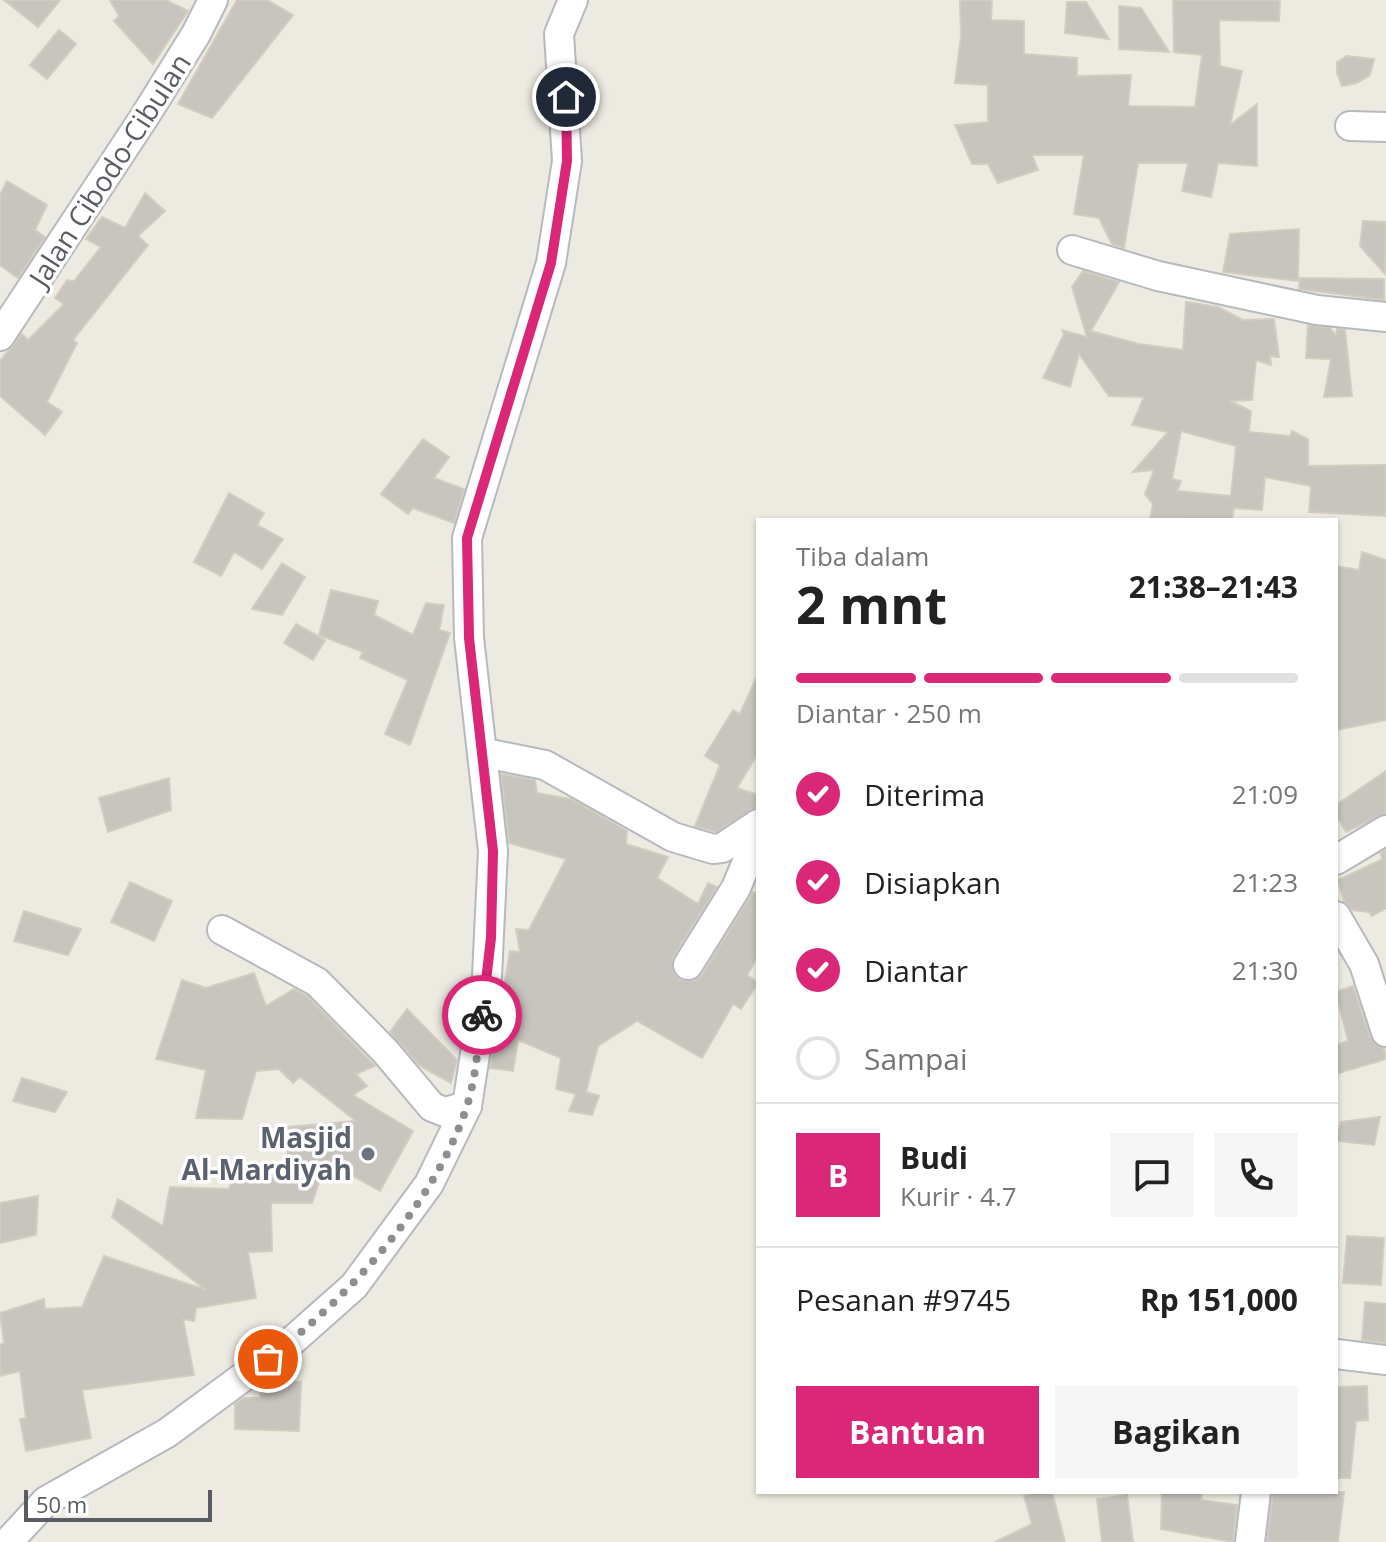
<!DOCTYPE html>
<html lang="id">
<head>
<meta charset="utf-8">
<style>
  body { margin:0; font-family:"Open Sans",sans-serif; background:#f6f6f6; color:#222; height:100vh; display:flex; flex-direction:column; font-size:30px; white-space:nowrap }
  * { box-sizing:border-box; margin:0 }
  p { font-size:26px; color:#767676 }
  .icon { flex:none; width:44px; height:44px; fill:none; stroke:currentColor; stroke-width:2; stroke-linecap:round; stroke-linejoin:round }
  .map { position:relative; flex:1; overflow:hidden }
  .details { position:absolute; left:756px; top:518px; width:582px; height:976px; display:flex; flex-direction:column; background:#fff; border-radius:0px; box-shadow:0 2px 6px #0004 }
  .details>* { flex:none }
  .scale { position:absolute; left:24px; bottom:20px; width:188px; box-sizing:border-box; padding-left:8px; border:4px solid #595d63; border-top:0; font-size:22px; line-height:28px; white-space:nowrap; color:#595d63; -webkit-text-stroke:6px #fff; paint-order:stroke }
  .pin { position:absolute; display:grid; place-items:center; width:68px; height:68px; color:#fff; margin:-34px; border:4px solid #fff; border-radius:50%; box-shadow:0 2px 8px #0007 }
  .courier { position:absolute; display:grid; place-items:center; width:80px; height:80px; margin:-40px; border:6px solid #db2777; border-radius:50%; background:#fff; color:#222; box-shadow:0 2px 10px #0007 }
  .overview em { font-style:normal; font-weight:700 }
  .overview div { display:flex; flex-direction:column-reverse }
  .overview { display:flex; align-items:center; justify-content:space-between; height:136px; padding:0 40px }
  h1 { font-size:52px; font-weight:700; line-height:60px }
  .bar { display:grid; grid-template-columns:repeat(4,1fr); gap:12px 8px; align-content:center; height:96px; padding:0 40px }
  .bar i { height:10px; border-radius:6px; background:#e0e0e0 }
  .bar .selected { background:#db2777 }
  .bar p { grid-column:span 4 }
  .line { display:flex; align-items:center; gap:20px; padding:0 40px; border-top:2px solid #e0e0e0 }
  .line div { flex:1 }
  .round { display:grid; place-items:center; flex:none; width:84px; height:84px; border-radius:0px; background:#f6f6f6 }
  ol { padding:0 40px; list-style:none }
  li { display:flex; align-items:center; gap:24px; height:88px }
  li p { margin-inline-start:auto }
  li .icon { padding:8px; border-radius:50%; background:#db2777; color:#fff; stroke-width:4 }
  li:last-child { color:#767676 }
  li i { width:44px; height:44px; border:4px solid #e0e0e0; border-radius:50% }
  .action { display:flex; gap:16px; margin-top:auto; padding:16px 40px }
  .action a { flex:1; height:92px; border-radius:0px; background:#db2777; color:#fff; font-size:32px; font-weight:700; line-height:92px; text-align:center }
  .action a+a { background:#f6f6f6; color:#222 }
  .map>svg:first-child { display:block }
  .building { fill:#c8c4be; stroke:#d2cdbf; stroke-width:2; fill-rule:evenodd }
  .lines { fill:none; stroke-linecap:round; stroke-linejoin:round }
  .street-casing { stroke:#b6b9be; stroke-width:32 }
  .street { stroke:#fff; stroke-width:28 }
  .done { stroke:#8d8f8f; stroke-width:8; stroke-dasharray:0 14.4 }
  .route { stroke:#db2777; stroke-width:10 }
  .worship-dot { fill:#6b7280; stroke:#fff; stroke-width:3 }
  .labels { text-anchor:middle; stroke-width:7; stroke-linejoin:round; paint-order:stroke }
  .street-label { font-size:28px; fill:#595d63; stroke:#fff }
  .worship-label { font-size:28px; font-weight:bold; fill:#5b616d; stroke:#fff; text-anchor:end }
</style>
</head>
<body>
<div class="map">
<svg width="1386" height="1542" viewBox="0 0 1386 1542">
  <rect width="100%" height="100%" fill="#edebe1"/>
  <g class="building">
    <polygon points="4,0 60,0 38,27"/>
    <polygon points="110,0 166,0 188,11 153,64 114,21 119,16"/>
    <polygon points="237,0 267,0 293,15 212,118 178,104"/>
    <polygon points="960,0 992,0 991,20 1024,21 1024,54 1077,58 1077,76 1131,75 1128,106 1195,107 1202,55 1174,52 1173,0 1280,0 1279,21 1219,20 1220,66 1242,71 1230,125 1257,104 1257,166 1218,163 1211,197 1182,191 1188,163 1138,163 1124,248 1112,244 1099,218 1074,214 1084,155 1032,155 1038,170 998,183 988,164 972,164 955,125 988,122 988,85 955,83 961,36"/>
    <polygon points="1067,2 1086,2 1109,39 1065,33"/>
    <polygon points="1119,6 1141,8 1169,52 1119,49"/>
    <polygon points="59,30 76,44 47,79 30,65"/>
    <polygon points="1347,56 1374,59 1370,75 1357,83 1342,86 1337,73 1337,62"/>
    <polygon points="7,181 47,205 35,230 45,237 18,278 0,265 0,195"/>
    <polygon points="145,193 165,211 138,236 148,245 73,340 77,343 47,402 62,412 45,435 0,396 0,361 22,334 28,340 64,304 55,298 67,280 74,281 101,247 86,239 102,217 125,228"/>
    <polygon points="1363,221 1386,222 1385,274 1360,246"/>
    <polygon points="1299,229 1298,281 1223,272 1230,234"/>
    <path d="M1083,271L1119,282L1091,331L1139,344L1183,350L1186,302L1218,307L1243,320L1274,319L1279,357L1270,356L1271,365L1256,360L1252,400L1230,401L1251,411L1249,432L1290,436L1292,431L1308,439V466L1386,465V516L1309,512L1311,486L1265,477L1262,510L1234,508L1232,520L1150,518L1153,504L1145,494L1154,470L1133,472L1168,432L1132,425L1144,397L1109,396L1079,354L1070,387L1043,378L1064,334L1062,330L1087,337L1072,287ZM1181,431L1236,446L1231,496L1177,491L1181,481L1172,479Z"/>
    <polygon points="1300,278 1384,279 1384,300 1299,289"/>
    <polygon points="1308,325 1330,328 1336,336 1337,329 1345,330 1352,396 1324,397 1331,359 1306,358"/>
    <polygon points="423,439 449,457 434,478 464,489 454,523 413,508 408,514 381,494"/>
    <polygon points="229,493 264,513 257,525 283,539 262,569 234,552 221,576 194,562"/>
    <polygon points="1362,552 1386,560 1386,720 1336,730 1336,566 1359,570"/>
    <polygon points="282,563 305,577 282,615 252,609"/>
    <polygon points="331,590 378,601 374,615 413,635 426,603 444,605 439,630 450,633 410,745 385,734 408,680 360,658 363,652 319,635"/>
    <polygon points="296,624 325,640 313,660 284,643"/>
    <polygon points="758,674 758,753 737,788 758,795 758,807 716,832 695,826 720,765 705,756 733,710 740,714"/>
    <polygon points="1386,771 1386,813 1346,832 1336,814 1336,805"/>
    <polygon points="501,774 535,780 537,793 571,799 627,831 626,844 668,857 657,878 698,904 708,883 717,887 673,957 673,972 680,980 695,980 702,975 753,892 758,894 758,956 747,975 758,983 741,1009 733,1004 702,1058 637,1021 598,1046 586,1092 599,1096 592,1115 569,1111 576,1094 556,1089 561,1058 518,1040 513,1071 490,1068 510,951 520,952 516,929 529,930 566,859 509,843"/>
    <polygon points="169,778 171,810 108,832 99,798"/>
    <polygon points="1386,850 1386,908 1372,916 1369,912 1352,910 1344,901 1338,880 1383,859 1380,853"/>
    <polygon points="130,882 172,901 154,941 111,922"/>
    <polygon points="24,911 81,929 68,955 14,941"/>
    <polygon points="254,973 266,1006 294,989 307,996 375,1066 356,1074 367,1086 353,1095 413,1131 380,1191 326,1161 312,1203 271,1203 272,1251 248,1252 256,1298 196,1308 194,1321 183,1319 194,1375 82,1390 91,1438 26,1451 20,1419 26,1418 20,1371 0,1376 0,1345 4,1343 0,1313 44,1299 45,1309 82,1307 104,1256 206,1290 112,1217 118,1199 163,1226 170,1187 229,1189 234,1173 275,1176 288,1154 288,1127 356,1121 300,1077 293,1083 279,1069 256,1071 242,1119 196,1118 206,1070 156,1059 182,980 206,988"/>
    <polygon points="1353,986 1370,1037 1384,1049 1386,1059 1336,1074 1336,1045 1348,1041 1336,992"/>
    <polygon points="407,1009 457,1060 451,1083 420,1066 390,1032"/>
    <polygon points="22,1078 67,1092 55,1112 13,1101"/>
    <polygon points="1380,1117 1374,1145 1336,1141 1341,1122"/>
    <polygon points="38,1196 36,1235 0,1243 0,1203"/>
    <polygon points="1347,1236 1384,1238 1381,1285 1343,1283"/>
    <polygon points="1365,1302 1386,1304 1386,1343 1362,1340"/>
    <polygon points="266,1381 301,1382 299,1431 235,1429 235,1404 244,1398 260,1398 261,1385"/>
    <polygon points="1367,1386 1368,1420 1356,1421 1350,1478 1336,1478 1336,1387"/>
    <polygon points="1037,1492 1052,1492 1065,1542 995,1542 1032,1524 1024,1496"/>
    <polygon points="1162,1492 1202,1492 1201,1500 1237,1505 1233,1542 1161,1529"/>
    <polygon points="1273,1492 1344,1492 1338,1542 1267,1542"/>
    <polygon points="1127,1495 1133,1542 1102,1542 1097,1499"/>
  </g>
  <g class="lines">
    <defs>
      <g id="street">
        <polyline points="1350,126 1386,127"/>
        <polyline points="1072,250 1158,276 1317,310 1386,317"/>
        <polyline points="0,336 145,116 196,34 213,0"/>
        <polyline points="485,753 545,765 673,837 713,849 722,848 758,824"/>
        <polyline points="1336,860 1386,830"/>
        <polyline points="1336,916 1364,964 1386,1032"/>
        <polyline points="222,930 317,982 385,1051 432,1107 445,1112 467,1106"/>
        <polyline points="688,965 736,888 758,835"/>
        <polyline points="1336,1354 1386,1360"/>
        <polyline points="8,1542 46,1501 167,1433 292,1341 354,1286 429,1184 467,1106 487,976 493,851 469,638 467,538 551,263 567,161 559,34 573,0"/>
        <polyline points="1250,1542 1256,1492"/>
      </g>
    </defs>
    <use href="#street" class="street-casing"/>
    <use href="#street" class="street"/>
  </g>
  <g class="lines">
    <path class="done" d="M268,1359C348,1298 435,1204 467,1106C476,1077 478,1045 482,1015"/>
    <polyline class="route" points="482,1015 491,938 493,851 469,638 467,538 551,263 567,161 566,97"/>
  </g>
  <circle class="worship-dot" cx="368" cy="1154" r="8"/>
  <g class="labels">
    <g class="street-label">
      <text transform="translate(110 170) rotate(-57)" y="10">Jalan Cibodo-Cibulan</text>
    </g>
    <g class="worship-label">
      <text x="352" y="1148">Masjid<tspan x="352" dy="32">Al-Mardiyah</tspan></text>
    </g>
  </g>
</svg>
<div class="scale">50 m</div>
<div class="pin" style="left:268px;top:1359px;background:#ea580c"><svg class="icon" aria-label="bag" viewBox="0 0 24 24"><path d="M5 8h14l-1 12H6zM9 8a3 3 0 0 1 6 0"/></svg></div>
<div class="pin" style="left:566px;top:97px;background:#1f2937"><svg class="icon" aria-label="home" viewBox="0 0 24 24"><path d="M3 11l9-7 9 7M6 9v11h12V9"/></svg></div>
<div class="courier" style="left:482px;top:1015px"><svg class="icon" aria-label="bike" viewBox="0 0 24 24"><circle cx="6" cy="16" r="4"/><circle cx="18" cy="16" r="4"/><path d="M6 16l4-8h5l3 8M10 8l3 8H6M13 5h3"/></svg></div>
<section class="details">
<div class="overview"><div><h1>2 mnt</h1><p>Tiba dalam</p></div><em>21:38–21:43</em></div>
<div class="bar"><i class="selected"></i><i class="selected"></i><i class="selected"></i><i></i><p>Diantar · 250 m</p></div>
<ol>
<li><svg class="icon" aria-label="check" viewBox="0 0 24 24"><path d="M5 12l5 5 9-10"/></svg>Diterima<p>21:09</p></li>
<li><svg class="icon" aria-label="check" viewBox="0 0 24 24"><path d="M5 12l5 5 9-10"/></svg>Disiapkan<p>21:23</p></li>
<li><svg class="icon" aria-label="check" viewBox="0 0 24 24"><path d="M5 12l5 5 9-10"/></svg>Diantar<p>21:30</p></li>
<li><i></i>Sampai</li>
</ol>
<div class="line" style="height:144px"><b class="round" style="background:#db2777;color:#fff">B</b><div><b>Budi</b><p>Kurir · 4.7</p></div><a class="round"><svg class="icon" aria-label="chat" viewBox="0 0 24 24"><path d="M4 5h16v11H9l-5 4z"/></svg></a><a class="round"><svg class="icon" aria-label="phone" viewBox="0 0 24 24"><path d="M5 4h4l2 5-3 2q2 4 5 5l2-3 5 2v4C11 20 4 13 5 4z"/></svg></a></div>
<div class="line" style="height:104px"><div>Pesanan #9745</div><b>Rp 151,000</b></div>
<div class="action"><a>Bantuan</a><a>Bagikan</a></div>
</section>
</div>
</body>
</html>
